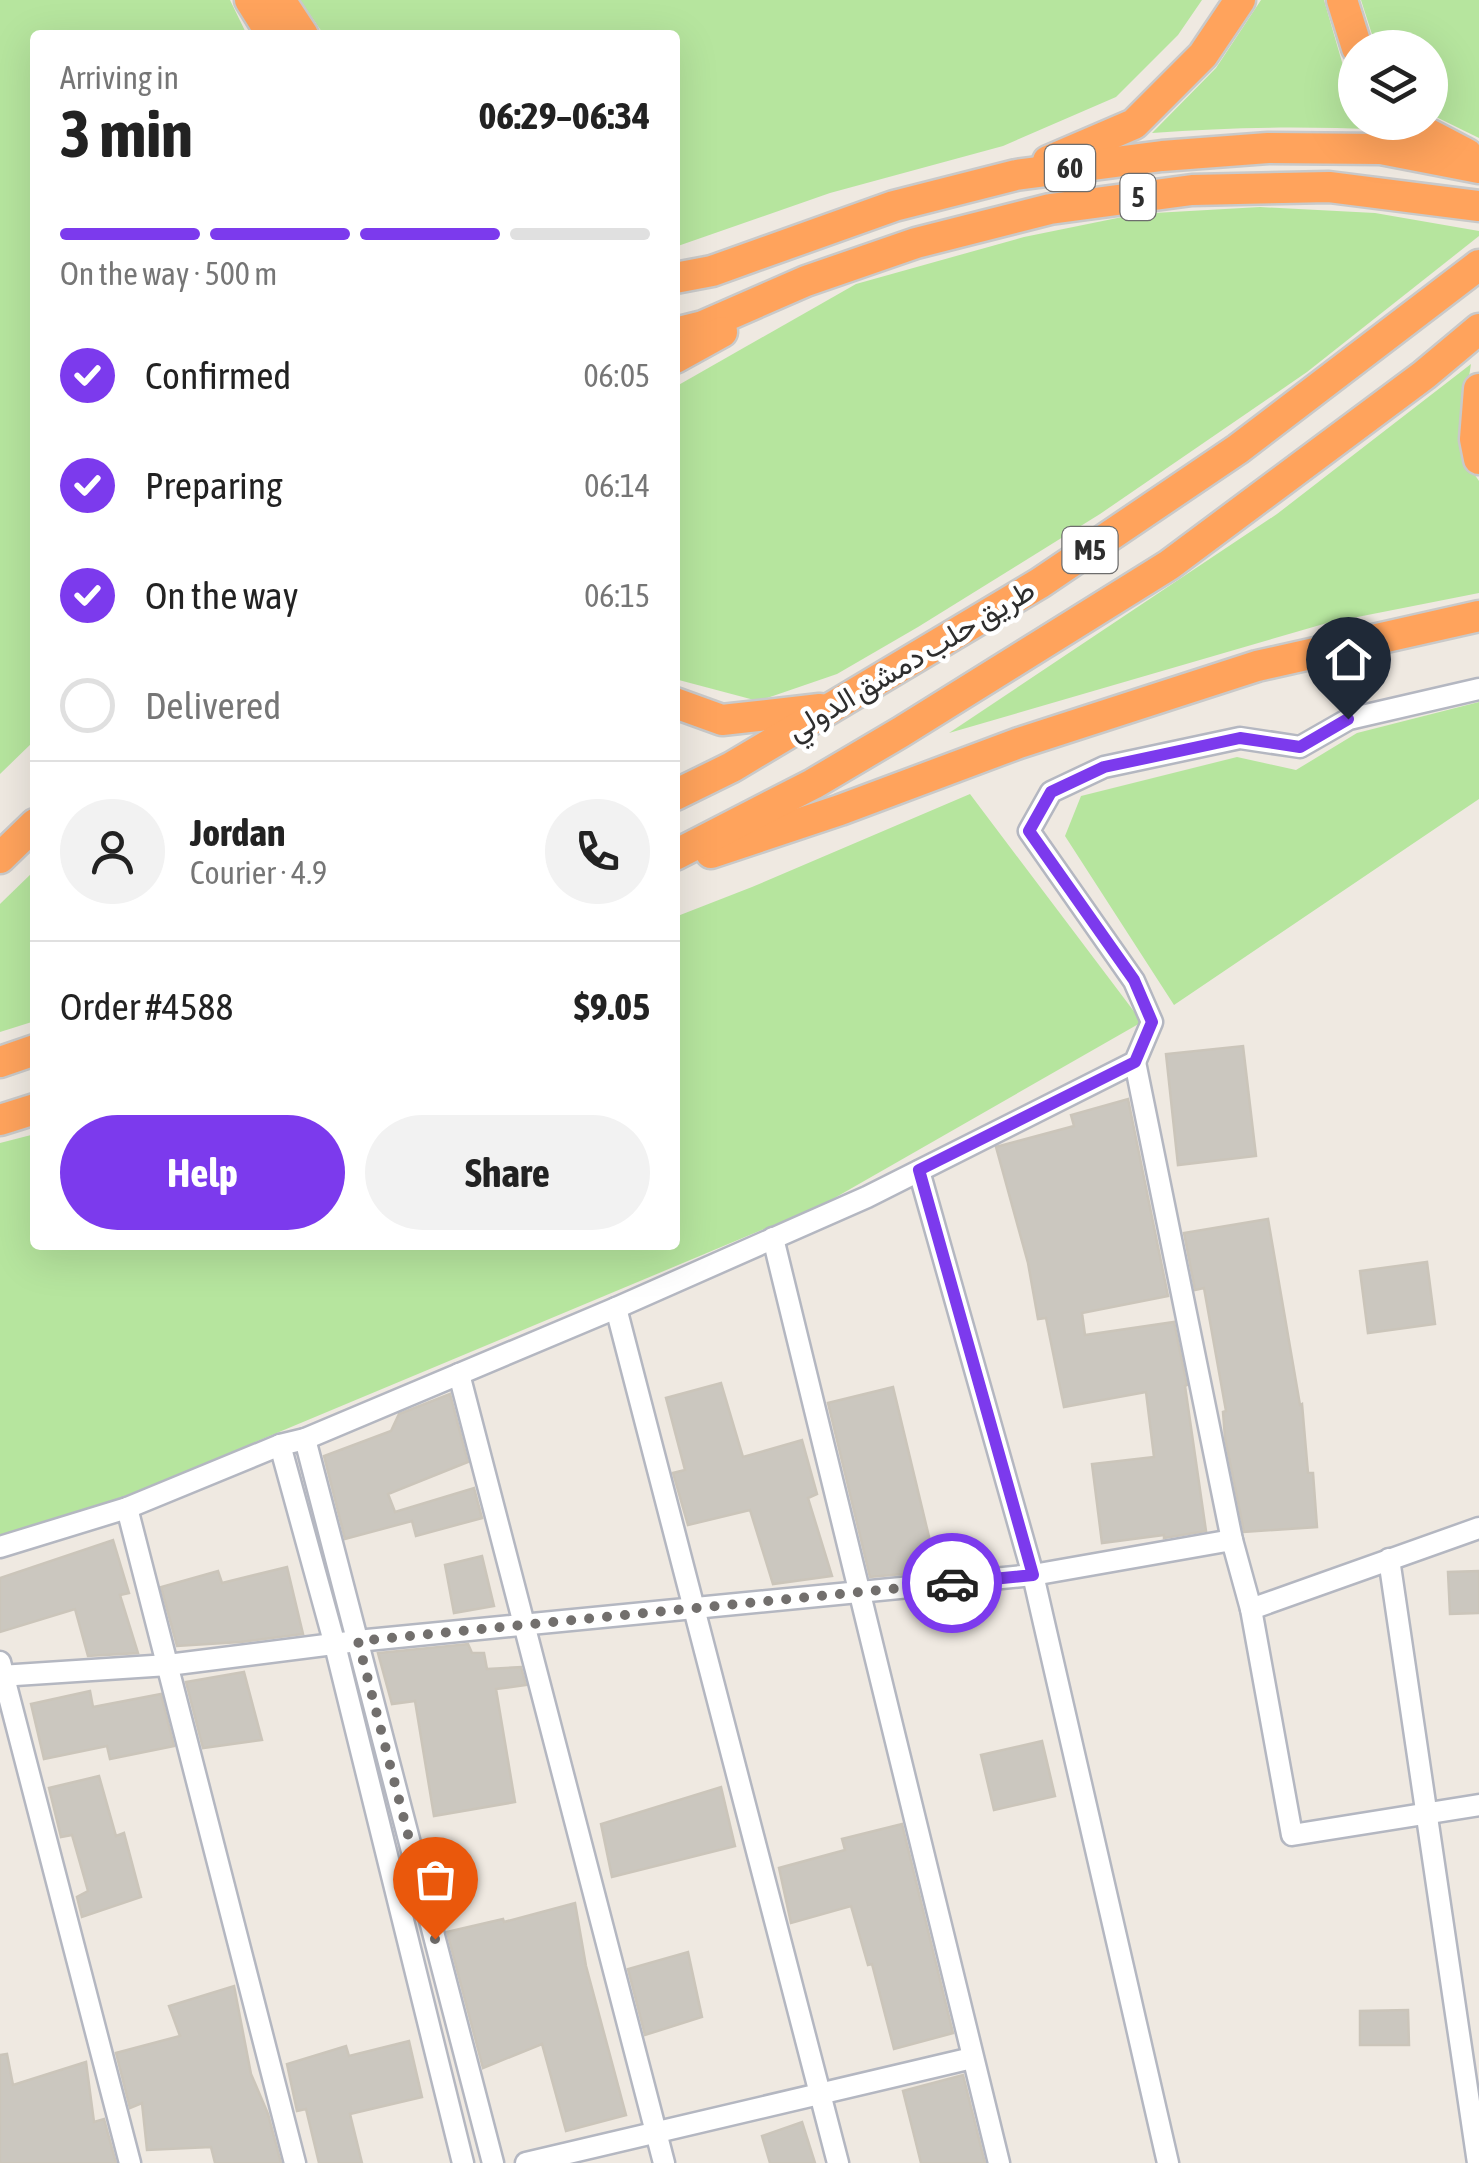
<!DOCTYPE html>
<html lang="en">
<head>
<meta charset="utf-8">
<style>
  body { margin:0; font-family:"Asap Condensed",Vazirmatn,sans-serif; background:#f2f2f2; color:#222; height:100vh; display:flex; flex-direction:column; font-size:38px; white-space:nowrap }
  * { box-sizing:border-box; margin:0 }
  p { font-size:32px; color:#767676 }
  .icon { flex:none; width:55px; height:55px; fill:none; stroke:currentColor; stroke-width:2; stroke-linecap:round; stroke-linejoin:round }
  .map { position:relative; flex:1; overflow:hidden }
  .side { position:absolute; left:30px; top:30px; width:650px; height:1220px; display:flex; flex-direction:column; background:#fff; border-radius:10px; box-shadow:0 10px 40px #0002 }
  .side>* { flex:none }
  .buttons { position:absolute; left:1338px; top:30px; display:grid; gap:20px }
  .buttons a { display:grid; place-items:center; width:110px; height:110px; border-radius:50%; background:#fff; box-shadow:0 10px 40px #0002; font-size:50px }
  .pin { position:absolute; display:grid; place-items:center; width:85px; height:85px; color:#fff; margin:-102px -42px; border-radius:50% 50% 50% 0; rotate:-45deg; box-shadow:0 0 10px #0007 }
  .pin .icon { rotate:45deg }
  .courier { position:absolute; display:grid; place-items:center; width:100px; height:100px; margin:-50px; border:8px solid #7c3aed; border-radius:50%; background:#fff; color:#222; box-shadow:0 2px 12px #0007 }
  .summary em { font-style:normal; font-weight:700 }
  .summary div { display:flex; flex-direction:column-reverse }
  .summary { display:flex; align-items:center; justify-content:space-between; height:170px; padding:0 30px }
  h1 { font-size:65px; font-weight:700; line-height:75px }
  .bar { display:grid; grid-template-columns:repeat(4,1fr); gap:15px 10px; align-content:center; height:120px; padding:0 30px }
  .bar i { height:12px; border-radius:8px; background:#e0e0e0 }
  .bar .on { background:#7c3aed }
  .bar p { grid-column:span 4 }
  .line { display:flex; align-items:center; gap:25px; padding:0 30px; border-top:2px solid #e0e0e0 }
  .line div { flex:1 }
  .round { display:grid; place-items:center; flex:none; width:105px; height:105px; border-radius:52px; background:#f2f2f2 }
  ol { padding:0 30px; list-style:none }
  li { display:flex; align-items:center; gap:30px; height:110px }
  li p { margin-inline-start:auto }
  li .icon { padding:10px; border-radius:50%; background:#7c3aed; color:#fff; stroke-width:4 }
  li:last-child { color:#767676 }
  li i { width:55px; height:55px; border:5px solid #e0e0e0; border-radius:50% }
  .action { display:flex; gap:20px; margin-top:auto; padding:20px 30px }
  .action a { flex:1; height:115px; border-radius:60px; background:#7c3aed; color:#fff; font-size:40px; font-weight:700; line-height:115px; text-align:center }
  .action a+a { background:#f2f2f2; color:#222 }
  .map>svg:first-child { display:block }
  .green { fill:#b6e59e }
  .building { fill:#cbc7bf; stroke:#cbc5ba; stroke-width:2.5 }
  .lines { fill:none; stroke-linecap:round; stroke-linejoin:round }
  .minor-casing { stroke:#b4b7c1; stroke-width:25 }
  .highway-casing { stroke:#c9c9c9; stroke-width:35 }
  .minor { stroke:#fff; stroke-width:20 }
  .highway { stroke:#ffa35c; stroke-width:30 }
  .done { stroke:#726f6d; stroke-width:10; stroke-dasharray:0 18 }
  .route { stroke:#7c3aed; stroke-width:12 }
  .labels { text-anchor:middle; stroke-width:9; stroke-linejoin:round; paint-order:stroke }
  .shield { fill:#fff; stroke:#6d6d6d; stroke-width:2.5 }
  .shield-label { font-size:28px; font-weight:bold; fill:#2e2e2e }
  .street-label { font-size:30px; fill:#2e2e2e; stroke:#fff }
</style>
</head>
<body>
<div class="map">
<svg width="1479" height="2163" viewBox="0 0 1479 2163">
  <rect width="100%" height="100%" fill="#efe9e1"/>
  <g class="green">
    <polygon points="0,0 230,0 247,35 35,35 35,740 0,774"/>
    <polygon points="300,0 1202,0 1178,35 1116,97 1003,146 830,193 675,247 675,35 324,35"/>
    <path d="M1261,0H1324L1344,69L1355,86V122L1379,123L1383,130C1306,126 1230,127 1152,133L1216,68Z"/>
    <polygon points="1361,0 1479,0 1479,138 1430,114 1430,48 1376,47"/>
    <polygon points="1260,207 1375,213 1479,231 1479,236 1307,372 1100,514 918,627 837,674 758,701 675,679 675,387 856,284 1024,237 1137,214"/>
    <polygon points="1471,364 1463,415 1468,465 1479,481 1479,593 1327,623 949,733 1277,514"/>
    <polygon points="1479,702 1479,799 1174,1005 1065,836 1081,796 1237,757 1296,770 1357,733"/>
    <polygon points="970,794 1142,1022 824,1204 136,1492 8,1537 0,1538 0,1143 35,1134 35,1245 675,1245 675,917 752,887"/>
    <polygon points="35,870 35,1021 0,1032 0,904"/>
  </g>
  <g class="building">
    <polygon points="1243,1046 1256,1156 1178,1165 1166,1054"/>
    <polygon points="1128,1099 1168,1296 1082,1313 1085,1335 1174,1322 1187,1385 1185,1386 1206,1531 1164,1538 1164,1535 1102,1543 1092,1464 1154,1457 1146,1392 1064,1407 1046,1318 1038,1319 1028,1263 996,1147 1074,1126 1071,1115"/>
    <polygon points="1268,1219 1300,1405 1302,1404 1308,1473 1313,1473 1317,1527 1244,1532 1225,1438 1223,1412 1226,1411 1204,1288 1195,1290 1184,1233"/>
    <polygon points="1427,1262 1435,1324 1368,1333 1360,1271"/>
    <polygon points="721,1383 743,1457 802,1440 817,1494 808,1498 832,1576 773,1584 750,1510 688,1525 673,1473 685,1470 666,1398"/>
    <polygon points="893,1387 936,1566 903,1574 870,1577 828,1403"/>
    <polygon points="450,1394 468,1462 388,1494 395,1512 474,1488 482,1518 416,1536 412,1521 345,1539 324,1456 391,1431 399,1414"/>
    <polygon points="113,1540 129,1593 120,1595 138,1653 88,1656 75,1609 0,1632 0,1578"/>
    <polygon points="482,1556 494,1606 454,1613 445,1565"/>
    <polygon points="287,1567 303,1634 241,1642 177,1646 161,1587 218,1571 222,1583"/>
    <polygon points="1479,1571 1479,1613 1450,1614 1448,1572"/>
    <polygon points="468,1644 472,1653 484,1653 487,1669 521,1667 526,1685 496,1689 515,1802 434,1816 415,1701 392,1704 378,1653"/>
    <polygon points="244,1672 262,1740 203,1748 186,1682"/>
    <polygon points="90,1691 93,1707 161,1694 174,1746 110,1759 107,1746 44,1759 31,1704"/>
    <polygon points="1042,1741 1055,1796 994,1810 981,1755"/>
    <polygon points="99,1776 116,1836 124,1833 141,1897 82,1917 77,1897 88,1891 72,1835 61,1837 49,1788"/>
    <polygon points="721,1787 735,1846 612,1877 601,1824"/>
    <polygon points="902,1824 953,2033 894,2049 872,1964 868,1965 851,1906 791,1923 779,1868 845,1850 842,1839"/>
    <polygon points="575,1903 586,1966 626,2115 566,2131 542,2044 483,2068 447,1932 503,1919 504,1922"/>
    <polygon points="688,1952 702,2017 645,2035 628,1969"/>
    <polygon points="234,1986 251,2074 268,2114 281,2163 215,2163 211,2147 147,2150 142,2103 130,2108 116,2053 180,2036 169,2006"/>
    <polygon points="1408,2010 1409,2045 1360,2045 1360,2011"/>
    <polygon points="409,2041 422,2097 350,2114 362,2163 319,2163 306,2109 297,2111 287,2064 346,2046 349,2056"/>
    <polygon points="7,2054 13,2085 86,2062 94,2122 104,2119 116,2163 0,2163 0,2055"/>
    <polygon points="963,2075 985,2163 921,2163 903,2091"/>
    <polygon points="802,2122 815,2163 770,2163 762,2136"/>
  </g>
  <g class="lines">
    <defs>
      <g id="minor">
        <polyline points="1135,1062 1232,1540"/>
        <polyline points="919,1171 1033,1575 1168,2163"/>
        <polyline points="773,1238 999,2163"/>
        <polyline points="616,1308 838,2163"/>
        <polyline points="459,1374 664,2163"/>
        <polyline points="305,1439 493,2163"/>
        <polyline points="280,1445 335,1645 463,2163"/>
        <polyline points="127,1508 295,2163"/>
        <polyline points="0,1547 127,1508 280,1445 305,1439 616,1308 867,1197 1135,1062 1152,1022 1134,981 1029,831 1051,792 1104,767 1240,738 1300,747 1349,719 1479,689"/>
        <polyline points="1389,1559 1478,2163"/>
        <polyline points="1251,1609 1292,1835 1479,1805"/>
        <polyline points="0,1662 130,2163"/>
        <polyline points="0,1676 168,1665 357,1641 1033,1575 1232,1540 1251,1609 1479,1528"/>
        <polyline points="526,2163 972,2058"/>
      </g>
      <g id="highway">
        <polyline points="250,0 272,35"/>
        <polyline points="280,0 303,35"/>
        <polyline points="1342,0 1357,48"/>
        <polyline points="1406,122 1467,154"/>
        <polyline points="1048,161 1134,124 1203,55 1240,0"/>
        <polyline points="675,278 712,271 894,206 1016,175 1162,156 1268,148 1381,149 1479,168"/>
        <polyline points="675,333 703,326 806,281 916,243 1050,209 1192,190 1329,187 1479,206"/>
        <polyline points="675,358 722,332"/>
        <polyline points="1479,389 1475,439 1479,459"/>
        <polyline points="675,703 722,720 820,709"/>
        <polyline points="675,795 732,767 1040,583 1238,449 1479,265"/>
        <polyline points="711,853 840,810 1019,743 1257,666 1479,616"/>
        <polyline points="675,855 813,784 901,732 1169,565 1424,375 1479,329"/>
        <polyline points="0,858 35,824"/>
        <polyline points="0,1062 35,1050"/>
        <polyline points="0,1120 35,1109"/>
      </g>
    </defs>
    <use href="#minor" class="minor-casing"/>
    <use href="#highway" class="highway-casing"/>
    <use href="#minor" class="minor"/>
    <use href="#highway" class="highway"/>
  </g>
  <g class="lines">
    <polyline class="done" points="435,1939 358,1641 952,1583"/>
    <polyline class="route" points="952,1583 1033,1575 919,1170 1135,1062 1152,1022 1134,980 1029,831 1051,792 1104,767 1240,738 1300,747 1348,719"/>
  </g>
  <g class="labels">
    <g class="shield">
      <rect x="1045" y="145" width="50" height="46" rx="8"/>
      <rect x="1120.5" y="174" width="35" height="46" rx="8"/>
      <rect x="1062.5" y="527" width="55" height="46" rx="8"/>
    </g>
    <g class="shield-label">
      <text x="1070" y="178">60</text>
      <text x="1138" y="207">5</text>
      <text x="1090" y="560">M5</text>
    </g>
    <g class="street-label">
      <text transform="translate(911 660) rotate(-31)" y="10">طريق حلب دمشق الدولي</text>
    </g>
  </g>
</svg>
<div class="buttons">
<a><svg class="icon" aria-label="layers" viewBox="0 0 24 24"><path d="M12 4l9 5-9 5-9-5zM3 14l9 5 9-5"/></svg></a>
</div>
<div class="pin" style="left:435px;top:1939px;background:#ea580c"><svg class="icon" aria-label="bag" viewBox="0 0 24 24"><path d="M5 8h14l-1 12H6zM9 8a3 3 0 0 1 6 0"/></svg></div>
<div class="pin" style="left:1348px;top:719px;background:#1f2937"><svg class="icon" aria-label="home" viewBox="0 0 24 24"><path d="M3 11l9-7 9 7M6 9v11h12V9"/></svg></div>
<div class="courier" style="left:952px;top:1583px"><svg class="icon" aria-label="car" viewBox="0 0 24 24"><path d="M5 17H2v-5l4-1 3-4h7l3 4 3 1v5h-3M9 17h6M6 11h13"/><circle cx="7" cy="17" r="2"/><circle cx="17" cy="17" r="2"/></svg></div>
<section class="side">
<div class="summary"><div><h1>3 min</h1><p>Arriving in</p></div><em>06:29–06:34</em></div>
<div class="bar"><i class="on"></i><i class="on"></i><i class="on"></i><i></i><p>On the way · 500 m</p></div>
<ol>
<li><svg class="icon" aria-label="check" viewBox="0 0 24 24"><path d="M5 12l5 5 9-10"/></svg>Confirmed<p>06:05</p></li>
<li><svg class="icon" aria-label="check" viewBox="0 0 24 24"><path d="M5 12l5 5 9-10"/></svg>Preparing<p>06:14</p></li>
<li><svg class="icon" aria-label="check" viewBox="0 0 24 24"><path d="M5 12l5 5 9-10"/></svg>On the way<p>06:15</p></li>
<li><i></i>Delivered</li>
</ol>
<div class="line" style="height:180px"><a class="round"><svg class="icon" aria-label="person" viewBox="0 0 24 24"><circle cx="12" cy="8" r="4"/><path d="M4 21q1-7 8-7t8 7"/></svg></a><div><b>Jordan</b><p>Courier · 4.9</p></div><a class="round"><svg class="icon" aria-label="phone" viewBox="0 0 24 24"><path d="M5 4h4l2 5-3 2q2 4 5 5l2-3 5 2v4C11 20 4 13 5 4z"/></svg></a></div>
<div class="line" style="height:130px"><div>Order #4588</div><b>$9.05</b></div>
<div class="action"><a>Help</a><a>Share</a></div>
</section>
</div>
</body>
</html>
